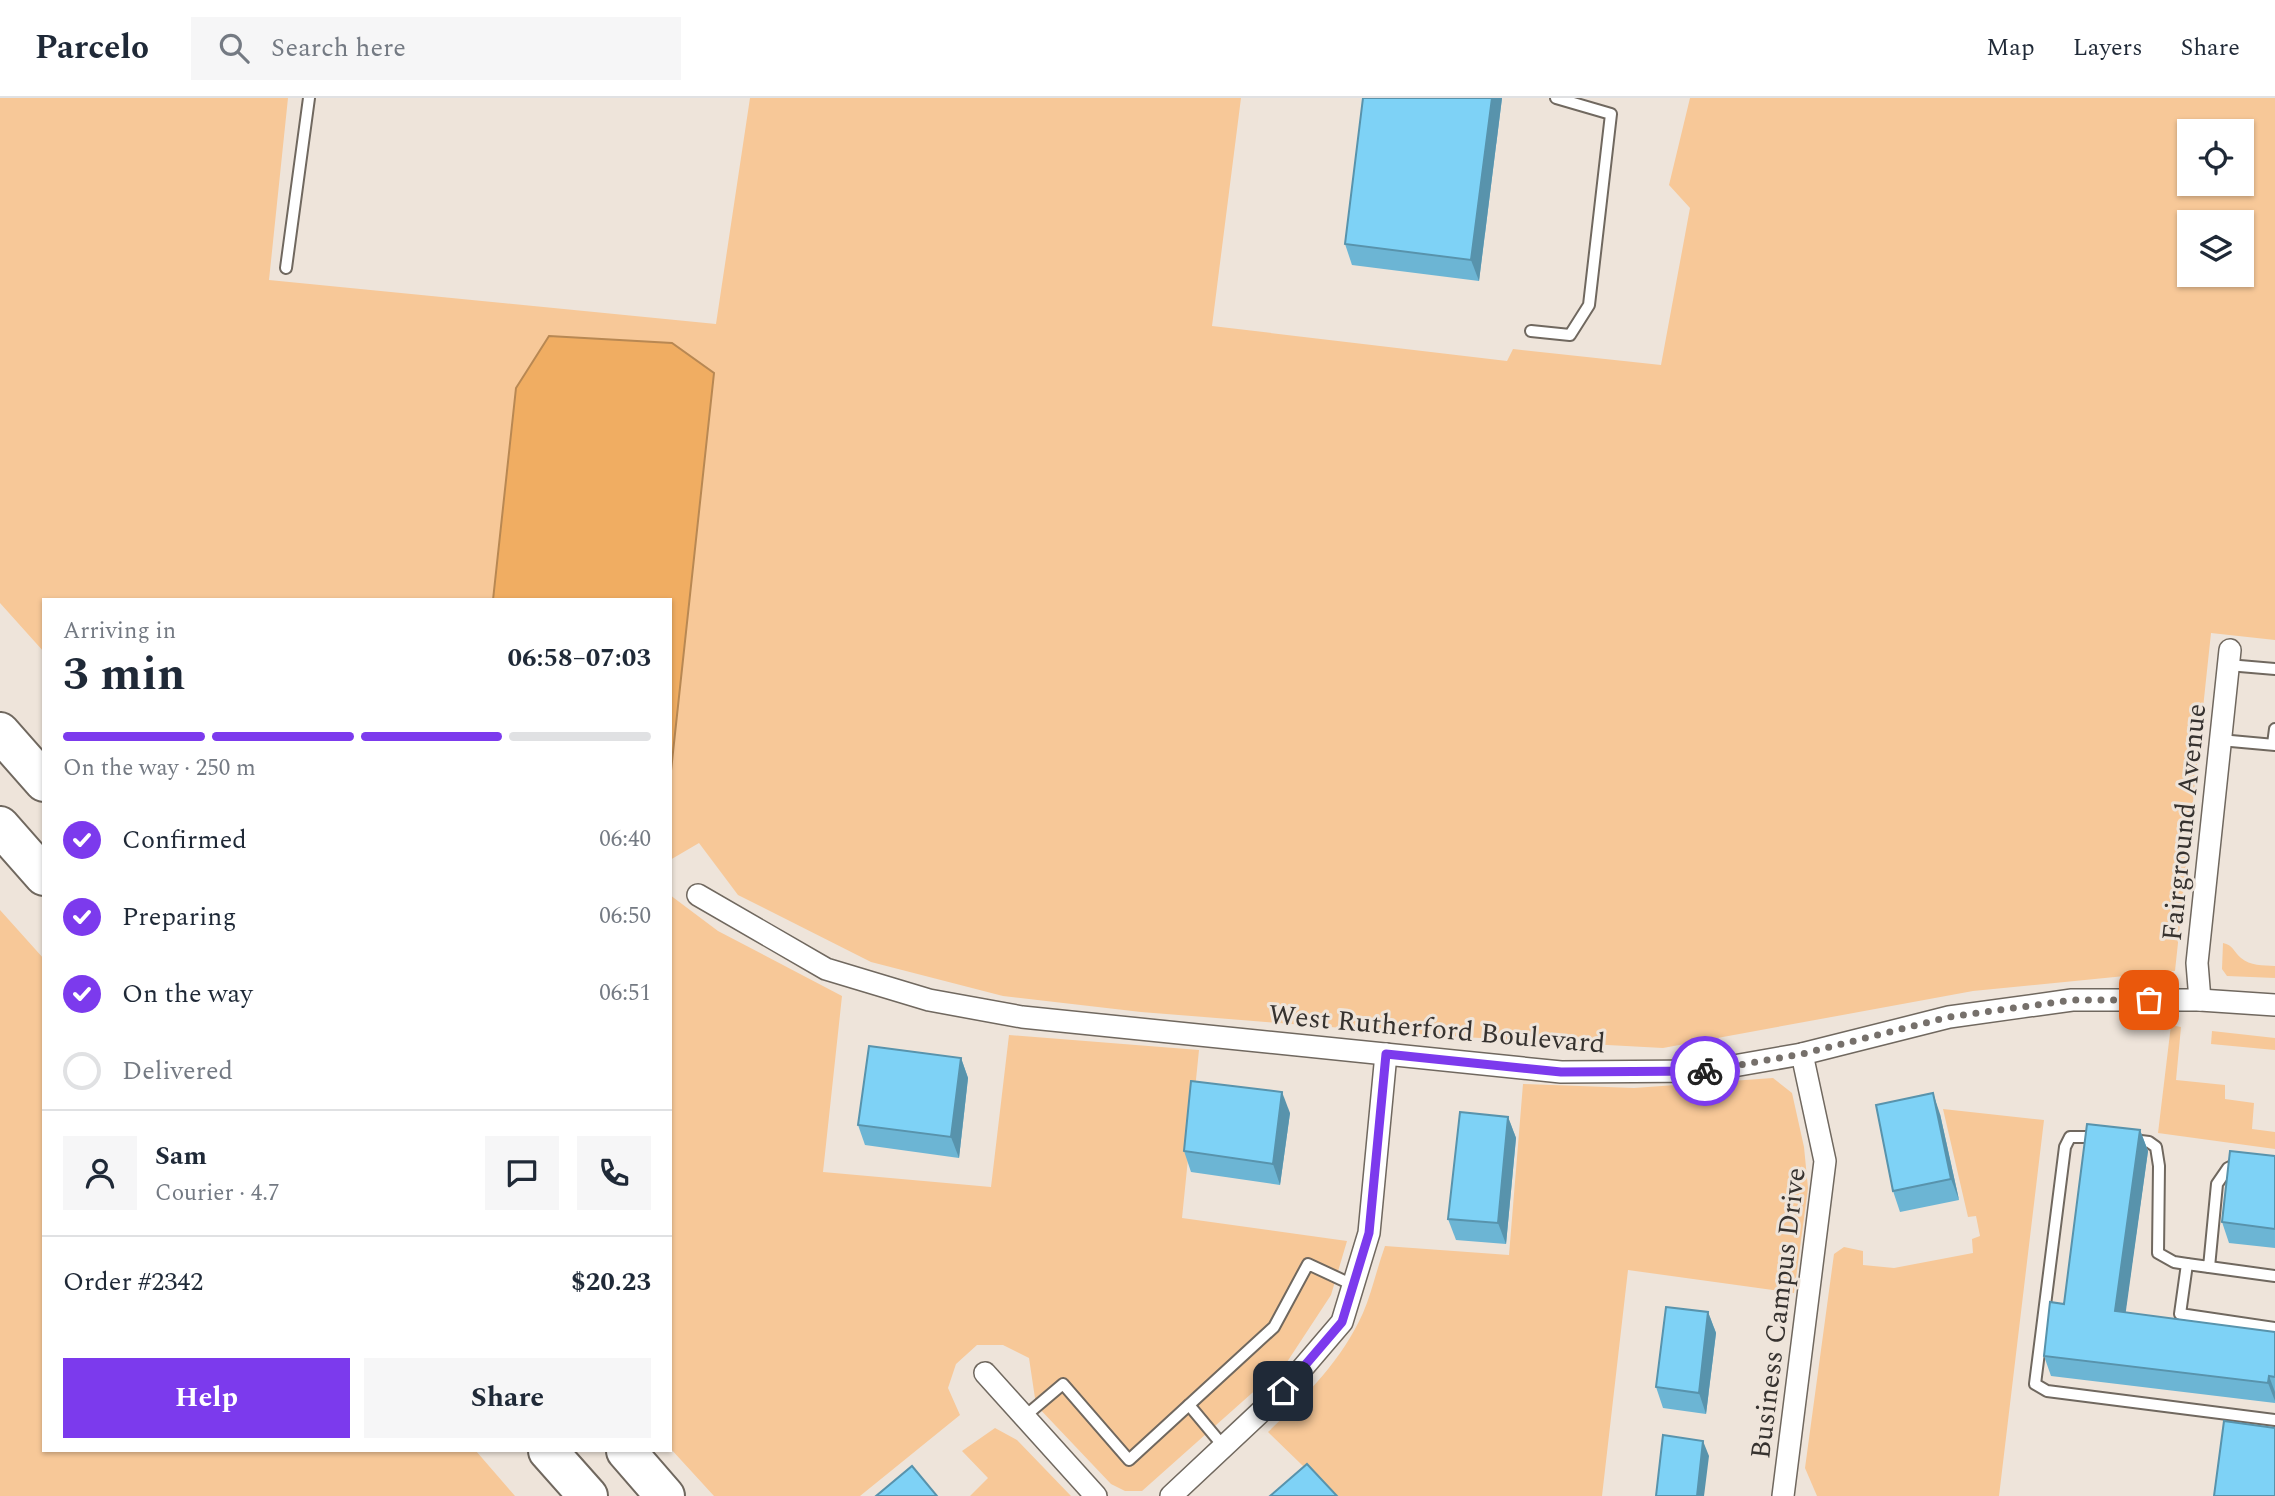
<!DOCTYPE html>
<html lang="en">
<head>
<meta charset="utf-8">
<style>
  body { margin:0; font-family:Spectral,serif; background:#f6f6f7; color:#1f2937; height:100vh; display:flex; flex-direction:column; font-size:26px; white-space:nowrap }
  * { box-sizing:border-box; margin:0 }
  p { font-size:23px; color:#747a83 }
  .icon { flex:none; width:38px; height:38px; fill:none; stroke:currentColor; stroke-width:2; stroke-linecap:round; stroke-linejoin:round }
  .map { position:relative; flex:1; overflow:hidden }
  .side { position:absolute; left:42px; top:500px; width:630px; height:854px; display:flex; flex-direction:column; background:#fff; border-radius:0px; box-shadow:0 2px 5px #0004 }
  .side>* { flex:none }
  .buttons { position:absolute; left:2177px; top:21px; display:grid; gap:14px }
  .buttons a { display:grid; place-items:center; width:77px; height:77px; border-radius:0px; background:#fff; box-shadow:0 2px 5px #0004; font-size:35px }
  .pin { position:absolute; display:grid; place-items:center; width:60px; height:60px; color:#fff; margin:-30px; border-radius:14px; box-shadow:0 4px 10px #0006 }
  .courier { position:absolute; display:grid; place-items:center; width:70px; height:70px; margin:-35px; border:5px solid #7c3aed; border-radius:50%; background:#fff; color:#222; box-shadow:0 2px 9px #0007 }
  .head em { font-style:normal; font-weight:700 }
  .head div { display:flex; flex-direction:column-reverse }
  .head { display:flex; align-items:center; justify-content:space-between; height:119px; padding:0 21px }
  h1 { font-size:46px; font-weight:700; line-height:52px }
  .bar { display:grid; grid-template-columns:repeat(4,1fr); gap:10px 7px; align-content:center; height:84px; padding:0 21px }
  .bar i { height:9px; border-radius:5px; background:#e0e1e3 }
  .bar .on { background:#7c3aed }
  .bar p { grid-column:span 4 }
  .line { display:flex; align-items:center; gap:18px; padding:0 21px; border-top:2px solid #e0e1e3 }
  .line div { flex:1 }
  .round { display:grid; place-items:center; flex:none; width:74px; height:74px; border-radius:0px; background:#f6f6f7 }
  ol { padding:0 21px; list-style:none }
  li { display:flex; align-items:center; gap:21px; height:77px }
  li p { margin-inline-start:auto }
  li .icon { padding:7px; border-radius:50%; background:#7c3aed; color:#fff; stroke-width:4 }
  li:last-child { color:#747a83 }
  li i { width:38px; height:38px; border:4px solid #e0e1e3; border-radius:50% }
  .button { display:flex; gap:14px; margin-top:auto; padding:14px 21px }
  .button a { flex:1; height:80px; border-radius:0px; background:#7c3aed; color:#fff; font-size:28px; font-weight:700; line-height:80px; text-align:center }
  .button a+a { background:#f6f6f7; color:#1f2937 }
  header { display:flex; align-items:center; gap:42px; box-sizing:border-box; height:98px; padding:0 35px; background:#fff; border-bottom:2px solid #e0e1e3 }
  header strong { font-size:33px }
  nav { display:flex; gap:38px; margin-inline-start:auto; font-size:24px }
  .search { width:490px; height:63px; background:#f6f6f7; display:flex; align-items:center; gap:18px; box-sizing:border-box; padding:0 24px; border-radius:0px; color:#747a83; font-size:26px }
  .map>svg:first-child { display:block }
  .green { fill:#f7c898; fill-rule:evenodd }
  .water { fill:#f0ad62; stroke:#b88853; stroke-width:2 }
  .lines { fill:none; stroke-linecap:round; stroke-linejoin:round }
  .service-casing { stroke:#70685f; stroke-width:14 }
  .minor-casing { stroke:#70685f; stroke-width:24 }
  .motorway-casing { stroke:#70685f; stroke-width:42 }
  .service { stroke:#fff; stroke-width:10 }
  .minor { stroke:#fff; stroke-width:21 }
  .motorway { stroke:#fff; stroke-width:38 }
  .wall { fill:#6cb5d4 }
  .shaded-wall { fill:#5893ac }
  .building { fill:#7ed2f6; stroke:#5893ac; stroke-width:2 }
  .done { stroke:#76706b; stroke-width:7; stroke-dasharray:0 12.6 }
  .route { stroke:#7c3aed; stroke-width:9 }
  .labels { text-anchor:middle; stroke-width:6; stroke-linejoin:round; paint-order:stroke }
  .street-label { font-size:28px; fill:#36322f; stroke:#eee4da }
</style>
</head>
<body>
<header>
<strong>Parcelo</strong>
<div class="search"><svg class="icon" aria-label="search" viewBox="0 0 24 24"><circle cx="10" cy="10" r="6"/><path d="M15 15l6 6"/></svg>Search here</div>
<nav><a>Map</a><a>Layers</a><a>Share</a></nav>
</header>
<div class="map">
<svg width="2275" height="1398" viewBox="0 0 2275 1398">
  <rect width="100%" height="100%" fill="#eee4da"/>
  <g class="green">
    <path d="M0,0H288L269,182L716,226L750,0H1241L1212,228L1507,263L1513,251L1661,267L1690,110L1669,87L1690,0H2275V542L2211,535L2175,873L1973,893L1663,950L1444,938L1141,914L1003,898L871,864L738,797L699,745L670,762V682L714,275L516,290L493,502H44V554L0,505ZM2189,33H2242V86H2189ZM2189,124H2242V177H2189Z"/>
    <polygon points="670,797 718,833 842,898 823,1074 991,1089 1009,937 1199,952 1182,1120 1347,1143 1331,1197 1287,1264 1142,1393 1125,1393 1111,1386 1036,1307 1029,1260 1003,1247 977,1247 956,1266 948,1290 960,1317 860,1398 714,1398 670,1350"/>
    <polygon points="0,812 44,861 44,1353 476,1353 515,1398 0,1398"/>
    <path d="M2223,845C2233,847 2234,854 2241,860C2250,868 2263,867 2275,868V880L2227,878L2222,871Z"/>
    <polygon points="2171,927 2181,929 2176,982 2225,987 2225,1001 2254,1005 2252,1031 2275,1034 2275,1051 2158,1035"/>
    <polygon points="2212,933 2275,940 2275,952 2211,946"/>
    <path d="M1773,980L1792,995L1804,1049L1808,1090L1794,1195L1628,1172L1602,1398H1334L1268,1334C1305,1299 1342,1262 1363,1215C1372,1194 1377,1170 1385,1148L1509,1157L1523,986L1634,990Z"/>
    <polygon points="1943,1011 2044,1022 1999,1398 1817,1398 1805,1370 1834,1156 1844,1149 1863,1153 1863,1167 1894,1170 1973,1155 1972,1141 1980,1138 1976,1118 1968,1119"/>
    <polygon points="995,1330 1017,1342 1071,1398 970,1398 988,1380 962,1353"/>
  </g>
  <polygon class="water" points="549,238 672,245 714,275 670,682 670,502 493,502 516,290"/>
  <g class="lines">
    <defs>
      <g id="service">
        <polyline points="286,170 309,0"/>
        <polyline points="1531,233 1570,237 1589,207 1611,16 1556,0"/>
        <polyline points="2228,567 2275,571"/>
        <polyline points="2220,642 2275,647"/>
        <polyline points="2273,646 2275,631"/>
        <polyline points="2099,1039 2070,1039 2065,1049 2035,1286 2047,1293 2275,1322"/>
        <polyline points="2133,1042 2149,1044 2156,1049 2159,1068 2158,1155 2174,1164 2187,1166 2180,1216 2275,1230"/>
        <polyline points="2187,1166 2209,1169 2217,1086 2228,1070 2241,1064"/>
        <polyline points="2209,1169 2275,1178"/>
        <polyline points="1189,1307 1224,1349"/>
        <polyline points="1024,1319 1063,1286 1129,1362 1274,1229 1308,1166 1353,1187"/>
      </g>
      <g id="minor">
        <polyline points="698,797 826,871 929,902 1022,919 1561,974 1705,973 1802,956 1949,919 2072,902 2200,902 2275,907"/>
        <polyline points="2200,902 2197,865 2230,552"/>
        <polyline points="985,1275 1096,1398"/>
        <polyline points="1171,1398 1283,1293 1342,1224 1369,1135 1386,956"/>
        <polyline points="1783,1398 1825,1063 1802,956"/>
      </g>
      <g id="motorway">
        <polyline points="0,634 44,684"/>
        <polyline points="0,728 44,778"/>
        <polyline points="548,1353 588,1398"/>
        <polyline points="626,1353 665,1398"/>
      </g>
    </defs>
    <use href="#service" class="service-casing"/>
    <use href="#minor" class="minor-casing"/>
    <use href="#motorway" class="motorway-casing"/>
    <use href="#service" class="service"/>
    <use href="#minor" class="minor"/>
    <use href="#motorway" class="motorway"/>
  </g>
  <g class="wall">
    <polygon points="1502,0 1479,183 1352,167 1345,146"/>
    <polygon points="961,960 968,980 959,1060 865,1047 858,1027"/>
    <polygon points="1290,1015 1280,1087 1191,1074 1184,1053"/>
    <polygon points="1940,1016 1959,1102 1900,1114 1893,1093"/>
    <polygon points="1508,1019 1516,1040 1506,1146 1456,1142 1448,1121"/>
    <polygon points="2140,1032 2148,1053 2125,1215 2275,1234 2275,1305 2051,1278 2044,1258 2064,1206"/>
    <polygon points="2275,1058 2275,1150 2229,1145 2222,1124"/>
    <polygon points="1708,1214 1716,1235 1706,1316 1663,1310 1656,1289"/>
  </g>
  <g class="shaded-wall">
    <polygon points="1492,0 1502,0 1479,183 1471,162"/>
    <polygon points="961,960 968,980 959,1060 951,1039"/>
    <polygon points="1282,994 1290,1015 1280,1087 1273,1066"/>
    <polygon points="1933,995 1940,1016 1959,1102 1951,1081"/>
    <polygon points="1508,1019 1516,1040 1506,1146 1498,1125"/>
    <polygon points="2140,1032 2148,1053 2123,1234 2115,1213"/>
    <polygon points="1708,1214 1716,1235 1706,1316 1699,1295"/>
    <polygon points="2269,1278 2275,1294 2275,1303 2268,1285"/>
    <polygon points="1703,1343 1709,1358 1704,1398 1697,1398"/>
  </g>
  <g class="building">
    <polygon points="1363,0 1492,0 1471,162 1345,146"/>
    <polygon points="869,948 961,960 951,1039 858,1027"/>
    <polygon points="1191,983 1282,994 1273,1066 1184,1053"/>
    <polygon points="1933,995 1951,1081 1893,1093 1876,1007"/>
    <polygon points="1460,1014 1508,1019 1498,1125 1448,1121"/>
    <polygon points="2087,1026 2140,1032 2115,1213 2275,1234 2275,1279 2269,1278 2268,1285 2044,1258 2050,1204 2064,1206"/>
    <polygon points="2230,1053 2275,1058 2275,1131 2222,1124"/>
    <polygon points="1666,1209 1708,1214 1699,1295 1656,1289"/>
    <polygon points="2224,1323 2275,1330 2275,1398 2214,1398"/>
    <polygon points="1663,1337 1703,1343 1697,1398 1656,1398"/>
    <polygon points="1307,1366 1337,1398 1270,1398"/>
    <polygon points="912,1368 937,1398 876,1398"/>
  </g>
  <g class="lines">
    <polyline class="done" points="1705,973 1802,956 1949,919 2072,902 2149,902"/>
    <polyline class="route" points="1283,1293 1342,1224 1369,1135 1386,956 1561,974 1705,973"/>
  </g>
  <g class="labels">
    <g class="street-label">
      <text transform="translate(2183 724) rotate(-84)" y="10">Fairground Avenue</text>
      <text transform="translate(1437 930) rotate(5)" y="10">West Rutherford Boulevard</text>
      <text transform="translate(1777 1215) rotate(-83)" y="10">Business Campus Drive</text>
    </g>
  </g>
</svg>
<div class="buttons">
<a><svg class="icon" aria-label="locate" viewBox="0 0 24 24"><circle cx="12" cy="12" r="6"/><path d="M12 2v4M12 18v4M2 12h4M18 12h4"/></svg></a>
<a><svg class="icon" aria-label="layers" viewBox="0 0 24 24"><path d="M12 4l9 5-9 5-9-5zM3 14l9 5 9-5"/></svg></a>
</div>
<div class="pin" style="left:2149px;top:902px;background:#ea580c"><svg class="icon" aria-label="bag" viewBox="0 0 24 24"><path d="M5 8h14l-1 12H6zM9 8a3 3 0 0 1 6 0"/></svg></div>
<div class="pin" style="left:1283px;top:1293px;background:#1f2937"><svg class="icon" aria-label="home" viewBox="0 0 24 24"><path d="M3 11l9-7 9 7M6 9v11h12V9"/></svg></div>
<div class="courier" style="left:1705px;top:973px"><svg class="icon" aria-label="bike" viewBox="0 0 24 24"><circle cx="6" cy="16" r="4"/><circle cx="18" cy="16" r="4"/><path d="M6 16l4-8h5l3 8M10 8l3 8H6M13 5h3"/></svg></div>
<section class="side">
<div class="head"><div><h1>3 min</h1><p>Arriving in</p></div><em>06:58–07:03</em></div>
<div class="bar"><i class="on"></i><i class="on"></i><i class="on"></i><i></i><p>On the way · 250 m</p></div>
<ol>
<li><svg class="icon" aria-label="check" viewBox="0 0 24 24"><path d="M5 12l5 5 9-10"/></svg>Confirmed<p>06:40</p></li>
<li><svg class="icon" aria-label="check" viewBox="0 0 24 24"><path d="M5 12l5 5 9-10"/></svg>Preparing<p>06:50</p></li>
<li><svg class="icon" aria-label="check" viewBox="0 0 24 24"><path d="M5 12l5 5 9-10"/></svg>On the way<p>06:51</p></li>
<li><i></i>Delivered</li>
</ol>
<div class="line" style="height:126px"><a class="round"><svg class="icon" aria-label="person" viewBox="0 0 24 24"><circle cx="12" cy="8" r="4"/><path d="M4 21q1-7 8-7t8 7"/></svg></a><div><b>Sam</b><p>Courier · 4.7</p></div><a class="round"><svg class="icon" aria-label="chat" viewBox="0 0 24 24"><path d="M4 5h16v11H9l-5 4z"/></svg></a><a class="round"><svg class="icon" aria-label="phone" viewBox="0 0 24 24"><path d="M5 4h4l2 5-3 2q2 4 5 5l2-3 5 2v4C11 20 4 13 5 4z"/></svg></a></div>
<div class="line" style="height:91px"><div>Order #2342</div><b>$20.23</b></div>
<div class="button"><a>Help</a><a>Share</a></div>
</section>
</div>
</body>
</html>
